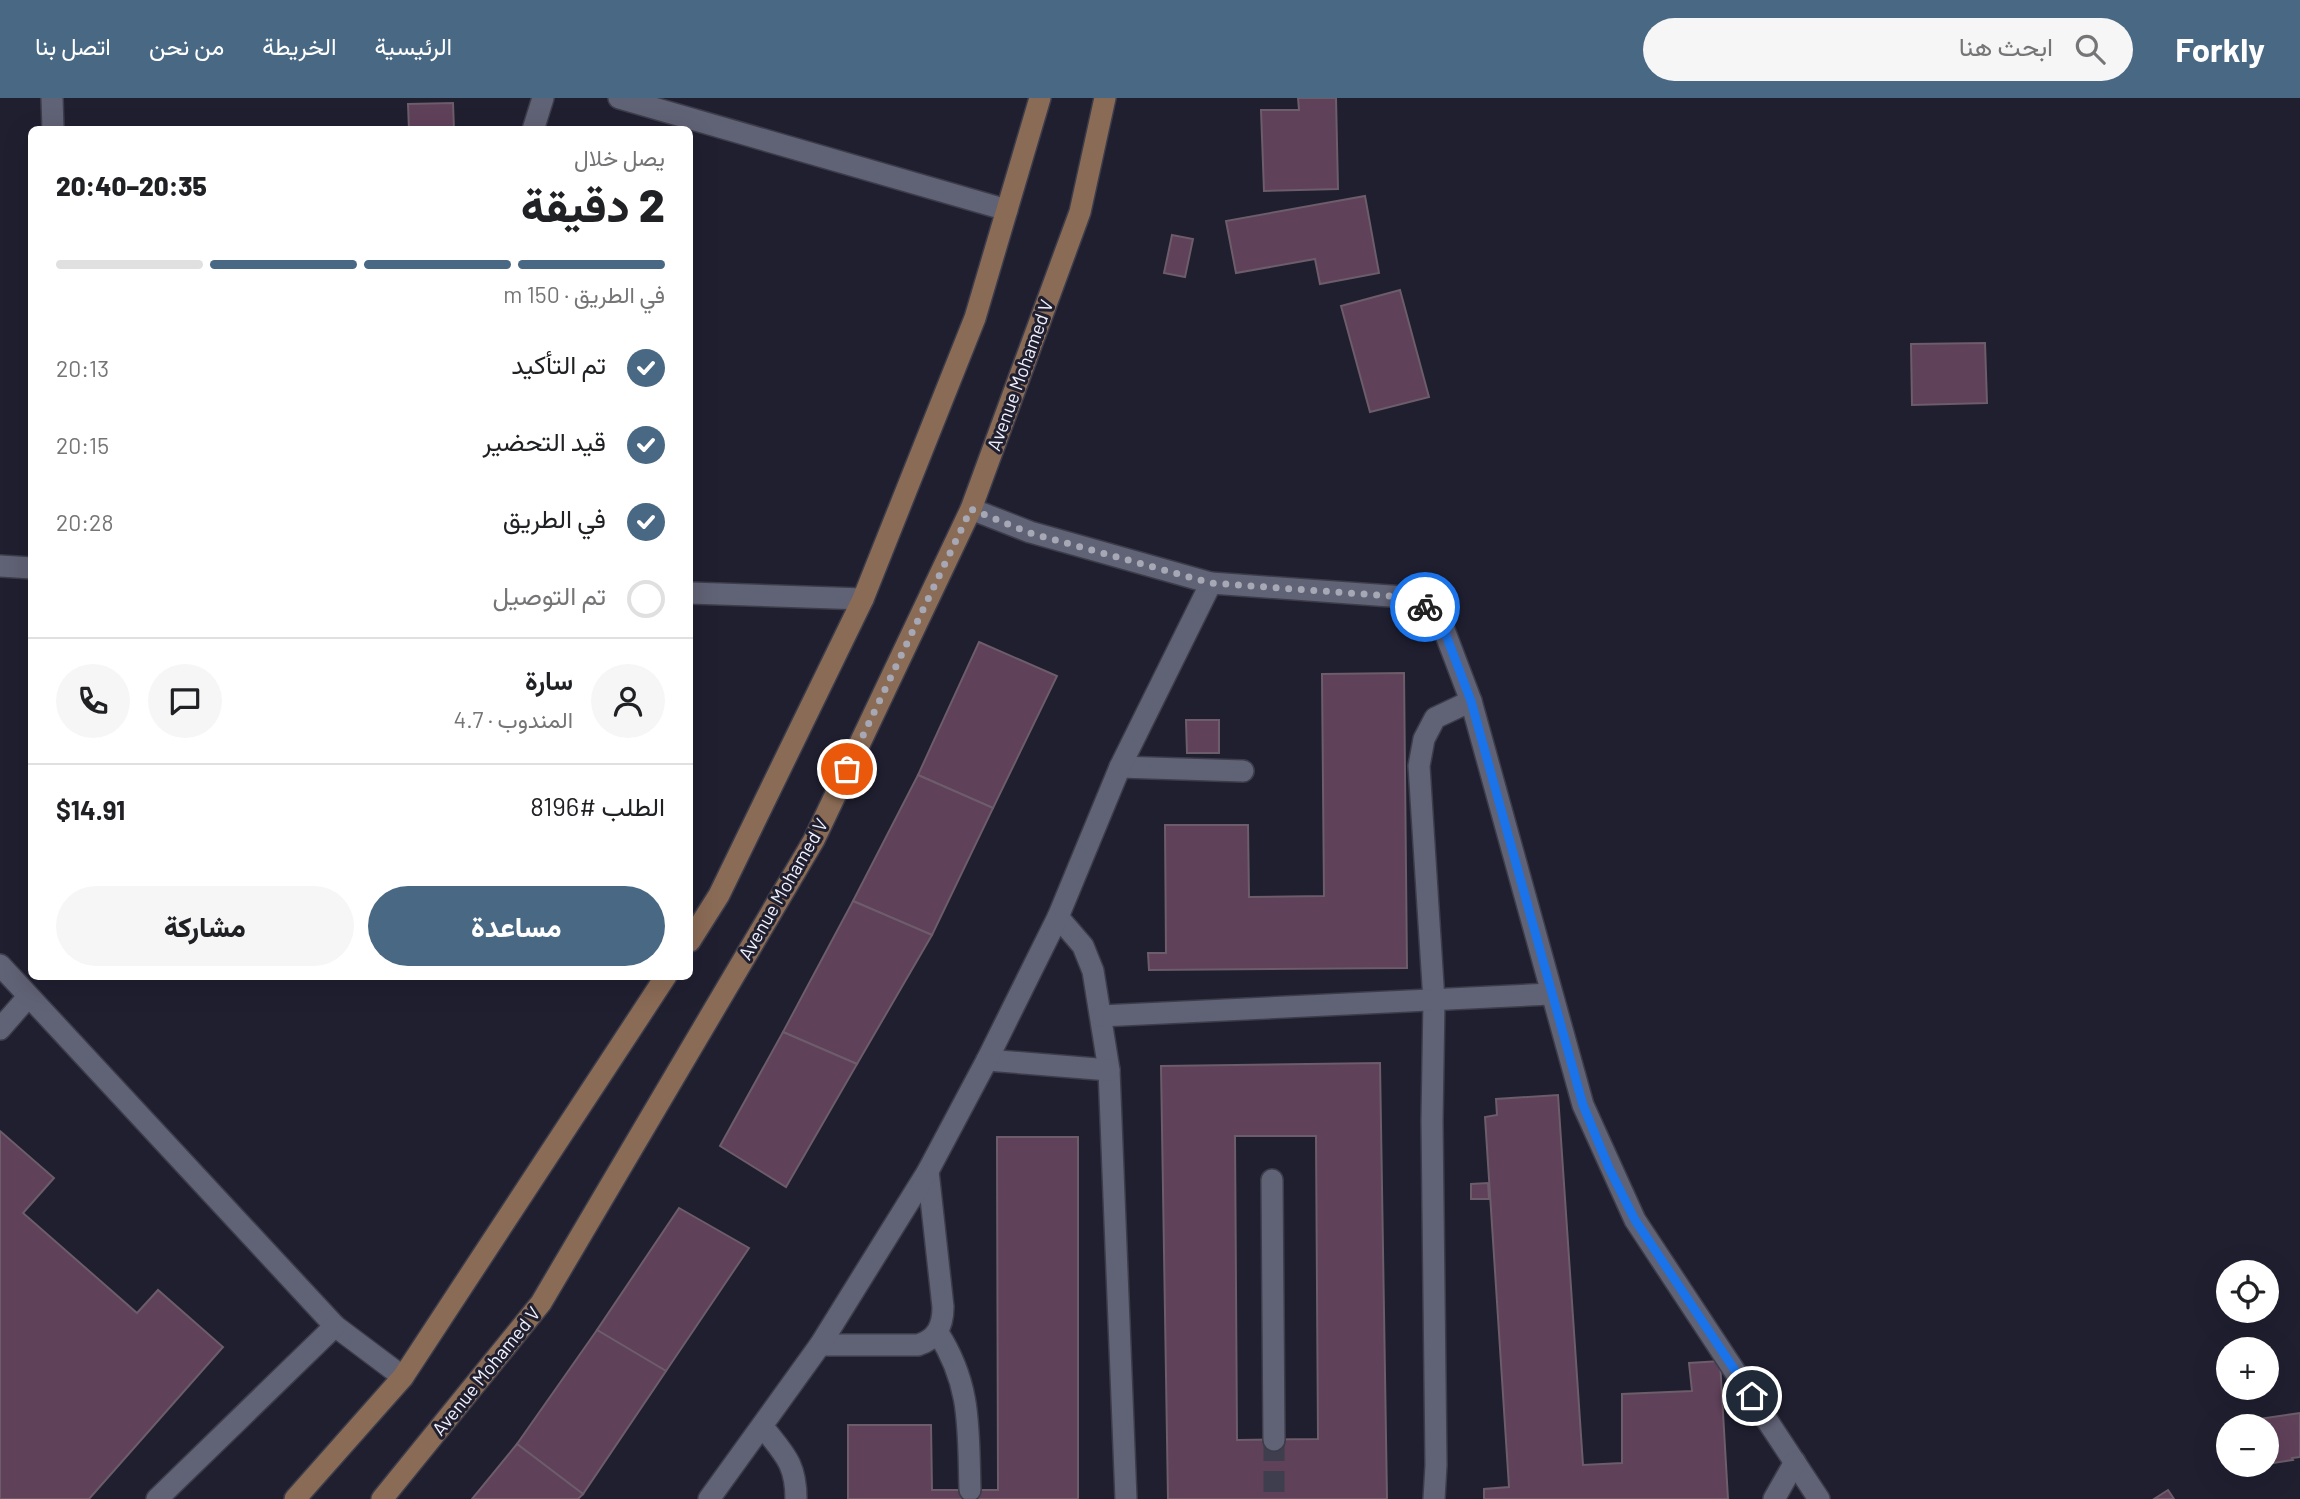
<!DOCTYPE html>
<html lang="ar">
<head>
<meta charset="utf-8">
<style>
  body { margin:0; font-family:Barlow,Vazirmatn,sans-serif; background:#f6f6f6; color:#202124; direction:rtl; height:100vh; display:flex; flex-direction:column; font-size:26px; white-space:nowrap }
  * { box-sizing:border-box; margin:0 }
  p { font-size:23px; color:#757577 }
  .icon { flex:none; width:38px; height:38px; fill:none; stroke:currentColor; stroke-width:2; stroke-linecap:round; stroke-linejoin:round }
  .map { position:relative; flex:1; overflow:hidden; direction:ltr }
  .details { position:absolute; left:28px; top:28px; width:665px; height:854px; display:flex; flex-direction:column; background:#fff; border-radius:10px; box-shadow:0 7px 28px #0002; direction:rtl }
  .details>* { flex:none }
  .tools { position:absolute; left:2216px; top:1162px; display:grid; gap:14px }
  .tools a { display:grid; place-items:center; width:63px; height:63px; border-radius:50%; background:#fff; box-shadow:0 7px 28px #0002; font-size:35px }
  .pin { position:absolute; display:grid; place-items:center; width:60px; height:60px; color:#fff; margin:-30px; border:4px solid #fff; border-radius:50%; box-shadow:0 2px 7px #0007 }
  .courier { position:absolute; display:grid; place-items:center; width:70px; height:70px; margin:-35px; border:5px solid #1a73e8; border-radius:50%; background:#fff; color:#222; box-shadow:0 2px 9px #0007 }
  .overview em { font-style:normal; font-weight:800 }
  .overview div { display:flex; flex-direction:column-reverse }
  .overview { display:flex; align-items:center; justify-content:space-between; height:119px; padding:0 28px }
  h1 { font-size:46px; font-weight:800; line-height:52px }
  .bar { display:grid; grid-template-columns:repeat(4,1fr); gap:10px 7px; align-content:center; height:84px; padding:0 28px }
  .bar i { height:9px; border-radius:5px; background:#e0e0e0 }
  .bar .current { background:#486883 }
  .bar p { grid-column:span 4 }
  .line { display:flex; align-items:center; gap:18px; padding:0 28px; border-top:2px solid #e0e0e0 }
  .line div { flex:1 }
  .round { display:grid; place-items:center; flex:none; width:74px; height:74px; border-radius:37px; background:#f6f6f6 }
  ol { padding:0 28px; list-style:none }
  li { display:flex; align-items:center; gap:21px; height:77px }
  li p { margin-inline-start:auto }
  li .icon { padding:7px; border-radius:50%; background:#486883; color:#fff; stroke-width:4 }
  li:last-child { color:#757577 }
  li i { width:38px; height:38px; border:4px solid #e0e0e0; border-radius:50% }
  .button { display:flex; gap:14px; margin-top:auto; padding:14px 28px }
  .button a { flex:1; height:80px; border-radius:42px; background:#486883; color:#fff; font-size:28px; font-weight:800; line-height:80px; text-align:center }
  .button a+a { background:#f6f6f6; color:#202124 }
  header { display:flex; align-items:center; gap:42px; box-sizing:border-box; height:98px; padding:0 35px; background:#486883; color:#fff }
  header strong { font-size:33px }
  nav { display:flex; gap:38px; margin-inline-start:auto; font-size:24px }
  .search { width:490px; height:63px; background:#f6f6f6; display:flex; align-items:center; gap:18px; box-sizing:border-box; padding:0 24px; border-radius:38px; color:#757577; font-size:26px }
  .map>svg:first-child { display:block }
  .building { fill:#5f4159; stroke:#6d5c69; stroke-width:2; fill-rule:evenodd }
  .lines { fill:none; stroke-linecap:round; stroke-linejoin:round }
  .street-tunnel { stroke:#3e3e4f; stroke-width:21; stroke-dasharray:21 10; stroke-linecap:butt }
  .street-casing { stroke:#3c3c4a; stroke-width:24 }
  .secondary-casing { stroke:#3c3c4a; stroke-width:24 }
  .street { stroke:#606275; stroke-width:21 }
  .secondary { stroke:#8a6b56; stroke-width:21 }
  .done { stroke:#a7a8b5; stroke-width:7; stroke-dasharray:0 12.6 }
  .route { stroke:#1a73e8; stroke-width:9 }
  .labels { text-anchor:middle; stroke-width:6; stroke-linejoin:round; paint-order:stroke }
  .street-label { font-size:19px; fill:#f0f1fd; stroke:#1f1f30 }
</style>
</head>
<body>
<header>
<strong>Forkly</strong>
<div class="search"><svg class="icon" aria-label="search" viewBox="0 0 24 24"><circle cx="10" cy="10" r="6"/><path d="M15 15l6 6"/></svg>ابحث هنا</div>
<nav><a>الرئيسية</a><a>الخريطة</a><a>من نحن</a><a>اتصل بنا</a></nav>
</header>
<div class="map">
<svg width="2300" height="1401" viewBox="0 0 2300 1401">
  <rect width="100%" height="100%" fill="#1f1f30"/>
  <g class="building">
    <polygon points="1298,0 1336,0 1338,91 1264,93 1261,12 1299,12"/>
    <polygon points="453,5 454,32 409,32 408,6"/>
    <polygon points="1365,98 1379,175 1320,186 1315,161 1236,175 1226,123"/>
    <polygon points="1172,137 1193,141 1185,179 1164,175"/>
    <polygon points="1400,192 1429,299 1370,314 1341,208"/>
    <polygon points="1985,245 1987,305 1912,307 1911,246"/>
    <polygon points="979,544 1057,578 993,710 918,677"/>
    <polygon points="1404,575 1407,870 1149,872 1148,855 1166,855 1165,727 1248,727 1249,799 1324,798 1322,576"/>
    <polygon points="1186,622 1219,622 1219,655 1187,655"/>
    <polygon points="918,677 993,710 932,837 853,803"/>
    <polygon points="853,803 932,837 857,966 783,934"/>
    <polygon points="783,934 857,966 786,1089 720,1048"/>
    <path d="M1380,965L1387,1401H1168L1161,968ZM1235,1038H1316L1318,1341L1237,1342Z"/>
    <polygon points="1558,997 1583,1367 1622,1365 1622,1296 1692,1293 1689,1265 1720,1263 1728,1401 1484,1401 1484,1391 1509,1389 1485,1019 1497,1017 1496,1001"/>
    <polygon points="0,1033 54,1080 23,1115 137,1215 158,1192 223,1249 89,1401 0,1401"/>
    <polygon points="997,1039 1078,1039 1078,1401 848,1401 848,1327 931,1327 932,1392 998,1392"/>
    <polygon points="1488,1085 1489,1101 1471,1101 1471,1086"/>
    <polygon points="679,1110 749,1150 666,1273 597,1232"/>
    <polygon points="597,1232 666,1273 583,1396 517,1346"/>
    <polygon points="2300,1315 2300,1359 2292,1360 2293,1362 2266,1366 2266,1328 2239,1328 2238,1324"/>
    <polygon points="517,1346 583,1396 578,1401 472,1401"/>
    <polygon points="2168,1392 2174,1401 2154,1401"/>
  </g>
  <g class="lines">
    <polyline class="street-tunnel" points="1274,1342 1274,1401"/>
    <defs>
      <g id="street">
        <polyline points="52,0 53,32"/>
        <polyline points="619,0 1007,112"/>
        <polyline points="533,32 543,0"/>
        <polyline points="971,411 1030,434 1211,485 1404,499 1438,516 1471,603 1435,620 1424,641 1419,668 1434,903 1432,1023 1436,1367 1434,1401"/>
        <polyline points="0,468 32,470"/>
        <polyline points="690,495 863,501"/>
        <polyline points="1471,603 1583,1007 1635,1122 1819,1401"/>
        <polyline points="1120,669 1243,673"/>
        <polyline points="1058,819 1083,848 1093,873 1109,972 1126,1401"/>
        <polyline points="0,867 335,1228 403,1279"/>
        <polyline points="1101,918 1551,896"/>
        <polyline points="0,931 28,899"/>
        <polyline points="987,962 1109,972"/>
        <polyline points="1272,1082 1274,1342"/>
        <path d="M938,1235C972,1288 968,1332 970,1392"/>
        <path d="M820,1247H918C937,1241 943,1228 943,1209L928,1073"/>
        <path d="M763,1329C784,1356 796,1365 796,1401"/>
        <polyline points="157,1401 335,1228"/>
        <polyline points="709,1401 820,1247 928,1073 987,962 1058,819 1120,669 1211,485"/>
        <polyline points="1774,1401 1795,1364"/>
      </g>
      <g id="secondary">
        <polyline points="690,843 719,797 863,501 975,220 1040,0"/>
        <polyline points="295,1401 403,1279 666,878"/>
        <polyline points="382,1401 541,1205 814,742 971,411 1080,114 1105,0"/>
      </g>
    </defs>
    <use href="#street" class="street-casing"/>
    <use href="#secondary" class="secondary-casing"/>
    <use href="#street" class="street"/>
    <use href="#secondary" class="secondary"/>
  </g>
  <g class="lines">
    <polyline class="done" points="847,671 971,411 1030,435 1211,485 1404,499 1425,509"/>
    <polyline class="route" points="1425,509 1438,516 1471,603 1583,1007 1609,1070 1635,1122 1752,1298"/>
  </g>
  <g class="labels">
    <g class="street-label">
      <text transform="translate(1020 277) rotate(-70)" y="7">Avenue Mohamed V</text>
      <text transform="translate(783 791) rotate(-60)" y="7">Avenue Mohamed V</text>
      <text transform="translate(486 1273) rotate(-51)" y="7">Avenue Mohamed V</text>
    </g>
  </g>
</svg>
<div class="tools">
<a><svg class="icon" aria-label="locate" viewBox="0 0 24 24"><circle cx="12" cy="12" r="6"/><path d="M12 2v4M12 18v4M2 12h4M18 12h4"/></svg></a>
<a>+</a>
<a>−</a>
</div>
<div class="pin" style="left:847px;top:671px;background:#ea580c"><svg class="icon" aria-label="bag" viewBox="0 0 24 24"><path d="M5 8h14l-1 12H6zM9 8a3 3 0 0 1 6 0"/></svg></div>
<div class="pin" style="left:1752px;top:1298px;background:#1f2937"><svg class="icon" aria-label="home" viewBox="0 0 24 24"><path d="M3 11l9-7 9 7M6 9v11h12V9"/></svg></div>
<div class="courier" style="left:1425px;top:509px"><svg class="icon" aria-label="bike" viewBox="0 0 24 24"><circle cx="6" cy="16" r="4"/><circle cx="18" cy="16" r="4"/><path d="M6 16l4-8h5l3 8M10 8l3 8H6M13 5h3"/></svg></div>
<section class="details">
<div class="overview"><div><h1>2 دقيقة</h1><p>يصل خلال</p></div><em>20:35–20:40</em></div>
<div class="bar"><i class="current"></i><i class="current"></i><i class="current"></i><i></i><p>في الطريق · 150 m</p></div>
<ol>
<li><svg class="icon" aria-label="check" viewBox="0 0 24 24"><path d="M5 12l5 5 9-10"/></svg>تم التأكيد<p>20:13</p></li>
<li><svg class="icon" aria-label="check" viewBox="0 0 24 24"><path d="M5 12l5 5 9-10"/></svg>قيد التحضير<p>20:15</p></li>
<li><svg class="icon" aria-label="check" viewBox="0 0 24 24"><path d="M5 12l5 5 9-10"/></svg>في الطريق<p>20:28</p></li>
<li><i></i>تم التوصيل</li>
</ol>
<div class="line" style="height:126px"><a class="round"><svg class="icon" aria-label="person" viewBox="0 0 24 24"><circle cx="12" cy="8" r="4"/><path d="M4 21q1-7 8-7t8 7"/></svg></a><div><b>سارة</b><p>المندوب · 4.7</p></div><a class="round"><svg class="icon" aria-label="chat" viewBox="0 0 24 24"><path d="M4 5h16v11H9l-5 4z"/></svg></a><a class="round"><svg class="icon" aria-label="phone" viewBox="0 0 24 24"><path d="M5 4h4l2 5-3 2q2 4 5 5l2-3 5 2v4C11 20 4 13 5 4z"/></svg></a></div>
<div class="line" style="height:91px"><div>الطلب #8196</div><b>$14.91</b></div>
<div class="button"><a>مساعدة</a><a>مشاركة</a></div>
</section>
</div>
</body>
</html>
